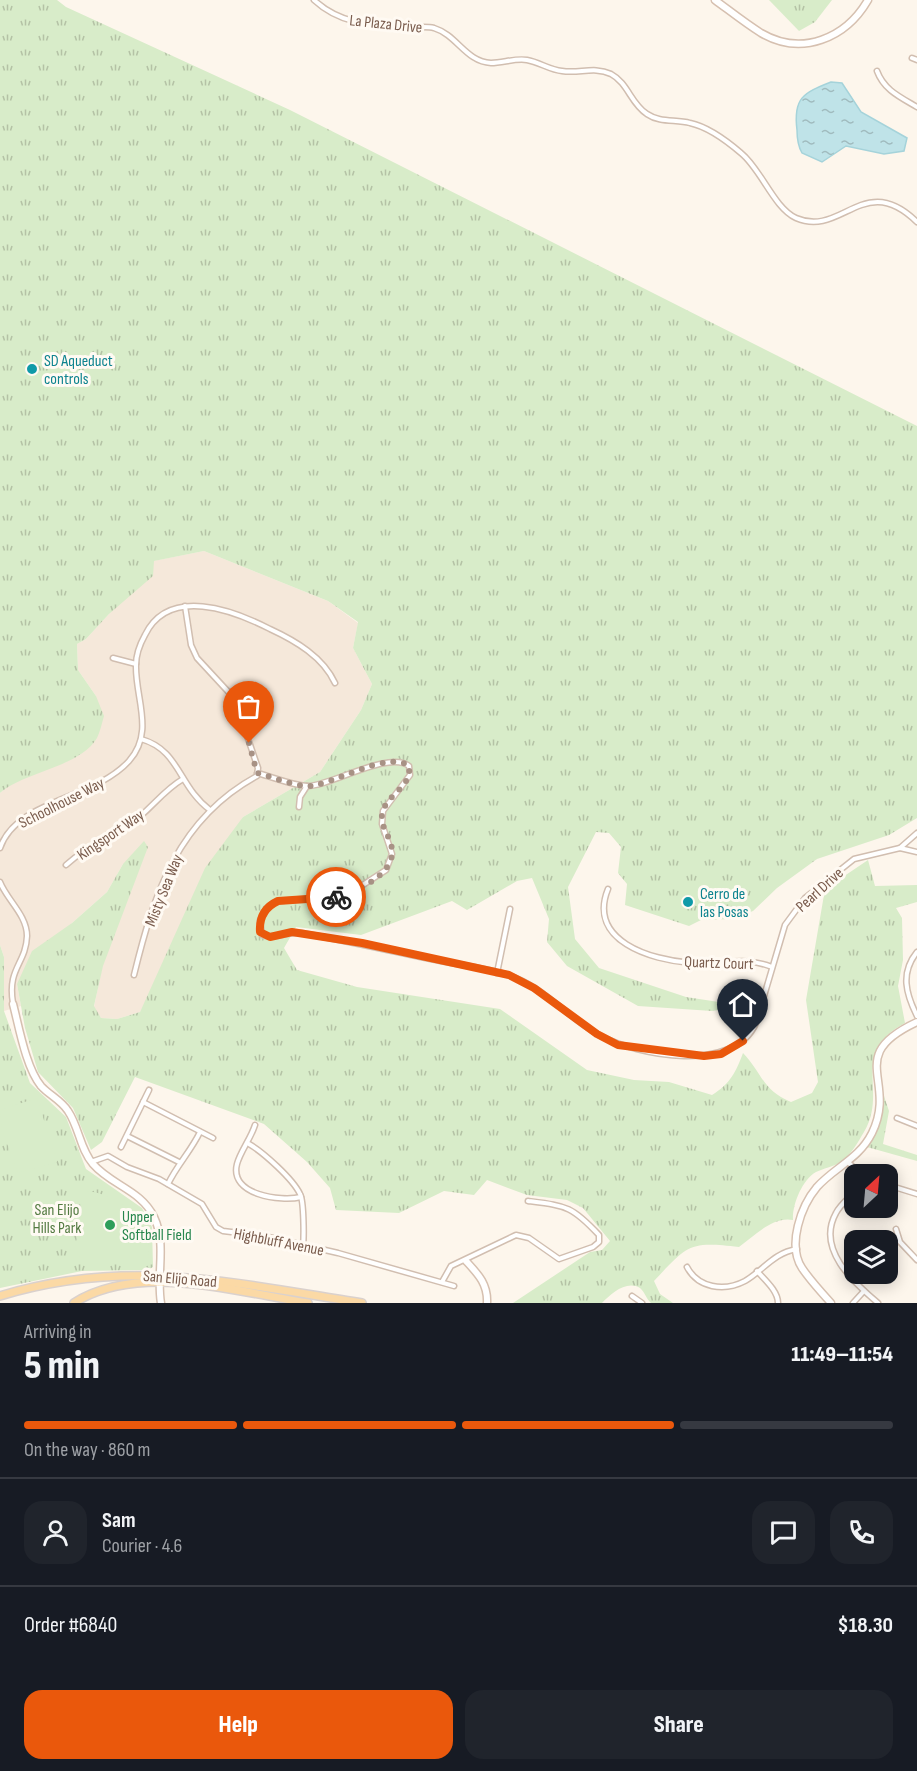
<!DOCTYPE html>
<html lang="en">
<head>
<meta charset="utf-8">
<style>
  body { margin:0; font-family:"Sofia Sans Condensed",sans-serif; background:#20242c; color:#f1f3f6; height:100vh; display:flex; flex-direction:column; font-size:22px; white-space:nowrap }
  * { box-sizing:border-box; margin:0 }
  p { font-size:20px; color:#9ea1a6 }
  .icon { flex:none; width:33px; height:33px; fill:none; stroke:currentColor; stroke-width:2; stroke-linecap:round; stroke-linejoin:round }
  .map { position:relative; height:1303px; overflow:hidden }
  .sheet { display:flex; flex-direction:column; background:#171b24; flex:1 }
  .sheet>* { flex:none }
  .needle { width:39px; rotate:26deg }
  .controls { position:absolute; left:844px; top:1164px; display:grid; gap:12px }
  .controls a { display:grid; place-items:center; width:54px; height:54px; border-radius:12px; background:#171b24; box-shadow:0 3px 15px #0003; font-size:30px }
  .pin { position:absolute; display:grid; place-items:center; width:51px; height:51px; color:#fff; margin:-62px -26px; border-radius:50% 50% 50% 0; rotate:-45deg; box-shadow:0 0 6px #0007 }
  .pin .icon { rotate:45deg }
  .courier { position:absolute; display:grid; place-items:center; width:60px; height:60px; margin:-30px; border:4px solid #ea580c; border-radius:50%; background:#fff; color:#222; box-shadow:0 2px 8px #0007 }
  .summary em { font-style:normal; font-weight:800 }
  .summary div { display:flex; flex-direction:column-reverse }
  .summary { display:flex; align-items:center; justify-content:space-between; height:102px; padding:0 24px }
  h1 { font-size:39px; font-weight:800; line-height:45px }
  .bar { display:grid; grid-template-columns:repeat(4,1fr); gap:9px 6px; align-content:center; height:72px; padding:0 24px }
  .bar i { height:8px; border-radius:4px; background:#363941 }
  .bar .selected { background:#ea580c }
  .bar p { grid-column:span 4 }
  .line { display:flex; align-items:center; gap:15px; padding:0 24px; border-top:2px solid #363941 }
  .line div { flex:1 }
  .round { display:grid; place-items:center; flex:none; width:63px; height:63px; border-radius:18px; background:#20242c }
  .action { display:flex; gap:12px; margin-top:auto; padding:12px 24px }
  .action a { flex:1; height:69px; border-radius:18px; background:#ea580c; color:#fff; font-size:24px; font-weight:800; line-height:69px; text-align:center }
  .action a+a { background:#20242c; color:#f1f3f6 }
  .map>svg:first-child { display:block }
  .residential { fill:#f5e8da }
  .grass { fill:url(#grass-tufts) }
  .garden { fill:#d8ecc9 }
  .water { fill:url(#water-ripples); stroke:#a5d3da; stroke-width:1.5 }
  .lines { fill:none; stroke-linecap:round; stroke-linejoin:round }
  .street-casing { stroke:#d1beb0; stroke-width:7 }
  .secondary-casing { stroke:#d6c0b0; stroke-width:9 }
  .primary-casing { stroke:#dad1cd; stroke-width:10 }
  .street { stroke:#fff; stroke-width:4 }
  .secondary { stroke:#fff; stroke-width:6 }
  .primary { stroke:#fbd9a5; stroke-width:7 }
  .done { stroke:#a89285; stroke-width:6; stroke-dasharray:0 10.8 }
  .route { stroke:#ea580c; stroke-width:8 }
  .culture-dot { fill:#0f9aa8; stroke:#fffaf3; stroke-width:2 }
  .leisure-dot { fill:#2e9e5b; stroke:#fffaf3; stroke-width:2 }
  .labels { text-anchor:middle; stroke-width:6; stroke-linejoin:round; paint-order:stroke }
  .street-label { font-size:16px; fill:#7a5c4d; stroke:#fffaf3 }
  .culture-label { font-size:16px; fill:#0d838f; stroke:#fffaf3; text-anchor:start }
  .park-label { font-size:16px; fill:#537a41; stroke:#fffaf3 }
  .leisure-label { font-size:16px; fill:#27864d; stroke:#fffaf3; text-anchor:start }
</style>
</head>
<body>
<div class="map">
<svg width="917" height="1303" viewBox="0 0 917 1303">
  <defs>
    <pattern id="grass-tufts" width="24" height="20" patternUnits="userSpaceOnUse" patternTransform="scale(1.5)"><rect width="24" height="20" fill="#d8ecc9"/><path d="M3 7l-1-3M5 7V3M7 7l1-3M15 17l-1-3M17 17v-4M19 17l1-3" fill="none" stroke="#b4c2a5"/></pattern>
    <pattern id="water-ripples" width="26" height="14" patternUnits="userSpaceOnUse" patternTransform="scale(1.5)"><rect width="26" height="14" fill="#bfe3e8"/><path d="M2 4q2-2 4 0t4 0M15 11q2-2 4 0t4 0" fill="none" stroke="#a0bbbe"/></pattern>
  </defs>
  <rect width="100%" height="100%" fill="#fdf6ec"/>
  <polygon class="residential" points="204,551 328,601 358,623 353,648 372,684 361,710 320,772 243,817 140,1012 117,1019 101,1018 94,1007 123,864 107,892 72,923 17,984 21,1006 4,1011 4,957 0,945 0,793 12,783 80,755 96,696 78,670 77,644 86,639 109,614 153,561"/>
  <g class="grass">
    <path d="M0,0H57L66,7L290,110L917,426V818L889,835L817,859L777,888L753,911L733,919L701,920L689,926L625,905L627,884L618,873L621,847L609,833L596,832L568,887L575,939L599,968L686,997L745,1006L712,1011L638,1006L567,966L547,942L549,919L532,878L517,881L467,910L452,901L361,935L296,927L284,948L297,970L357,987L500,1009L587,1070L634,1080L669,1082L712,1095C730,1084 736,1072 743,1053C762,1073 763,1091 791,1102L812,1093L818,1082L806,1000L825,889L868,860L875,886L917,885V902L896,908L902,918L903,960L898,986L905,1023C848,1054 889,1090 864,1132C858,1142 851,1155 842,1161C834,1167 824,1168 816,1172C802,1180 792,1205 793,1220C773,1216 754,1236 739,1247C688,1241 688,1245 654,1281L660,1294L673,1303H651C646,1299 645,1292 640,1288C626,1280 611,1294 602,1303H513L590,1252L602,1250L610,1241L583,1208L567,1200L527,1195L487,1180L474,1195L444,1191L399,1213L336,1210L330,1188L307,1162L264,1124L135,1077L102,1142L91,1150L73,1108L38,1072L25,1028L17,984L32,951L72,923L107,892L123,864L144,841L148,847L103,966L94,1006L101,1018L117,1019L140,1012L205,868L243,817L320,772L361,710L372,684L353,648L358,622L328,601L204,551L154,561L153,576L109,614L86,639L77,644L78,670L96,696L104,716C102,723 100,732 97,738C80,767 26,771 0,793Z"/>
    <polygon points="769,0 832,0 815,22 799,31"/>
    <polygon points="0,945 4,957 4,1011 30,1083 66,1117 86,1169 142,1208 152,1227 153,1267 147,1270 82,1271 0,1288"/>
    <polygon points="884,1096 889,1111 883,1144 917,1155 917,1161 867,1147 879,1124"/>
  </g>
  <g class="garden">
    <polygon points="37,1098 57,1162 18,1173 2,1130 0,1110"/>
    <path d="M86,1191C108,1192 143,1212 148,1236C150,1243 148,1252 148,1259H81L75,1251L82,1198Z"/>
  </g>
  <path class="water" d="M831,82L842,83L861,112L907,138L904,151L884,154L846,146L822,162L802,153C798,146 797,138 797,130C793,98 803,93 831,82Z"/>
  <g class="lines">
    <defs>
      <g id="street">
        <path d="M314,0C341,25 372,25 407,27C416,28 426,26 434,28C457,35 466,62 491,63C503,63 515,58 527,60C539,62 550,70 562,71C579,74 594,66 611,74C628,83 631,104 647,114C660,123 676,119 690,123C709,127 727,141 741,153C761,169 774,208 796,218C842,238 864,170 917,222"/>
        <polyline points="912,58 917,60"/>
        <path d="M877,71C884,90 900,97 917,107"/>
        <polyline points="113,658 136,664"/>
        <path d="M141,739C180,750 178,786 210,810"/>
        <path d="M257,773C273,777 291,785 307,786C329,787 389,750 409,766L410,775L383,811L382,824L392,854L386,870L352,892L333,898L277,901L268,907L260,920L262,935C275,940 288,931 302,933C347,941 391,951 436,960C460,965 485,968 508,975C543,986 568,1018 599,1035C638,1056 734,1074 756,1023L785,925L805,898L854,859L900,848L917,852"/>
        <polyline points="299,807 300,797 307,786"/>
        <path d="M0,848C17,799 94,800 129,761C155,732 135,698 136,665C136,655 140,644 145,635C169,586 233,610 270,629C296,641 323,657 335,683"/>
        <polyline points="900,848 917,833"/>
        <path d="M66,865C87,846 106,840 129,825C149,812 162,791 183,779"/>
        <path d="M0,882C7,900 27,915 27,936C26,964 7,968 13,1003"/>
        <path d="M608,889C587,941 651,960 691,963C721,966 742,955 772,967"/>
        <path d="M917,952C900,973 906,994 917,1016"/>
        <polyline points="497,973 510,909"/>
        <path d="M134,975C154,893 178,819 257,776L258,768L234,698L197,658L191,645L185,606"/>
        <polyline points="143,1102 213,1138"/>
        <polyline points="897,1118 917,1126"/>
        <path d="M255,1125C251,1138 240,1152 237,1164C229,1195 281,1202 301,1197"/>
        <polyline points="127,1136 179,1162"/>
        <path d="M249,1144C263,1152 293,1179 300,1194C304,1201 304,1237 303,1246"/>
        <polyline points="121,1147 149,1090"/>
        <polyline points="91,1162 108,1156 127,1167 159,1179 202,1204 216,1227 223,1231 264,1236 338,1253 454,1286"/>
        <polyline points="848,1162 860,1174"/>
        <path d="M168,1184C177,1165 191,1151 200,1132"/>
        <polyline points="888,1185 917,1194"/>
        <path d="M855,1191C849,1198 840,1205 836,1213C816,1249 853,1282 878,1303"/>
        <polyline points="896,1229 900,1242 917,1260"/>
        <path d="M687,1267C698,1288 724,1292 745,1281C764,1270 773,1253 797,1249"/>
        <path d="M757,1271C765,1280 778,1291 778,1303"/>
        <path d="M442,1282L451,1266L516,1235L529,1238L559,1259L593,1247L599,1242V1235C572,1206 567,1206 528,1201"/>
        <polyline points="632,1296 642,1303"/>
        <polyline points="853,1303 864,1291"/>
      </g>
      <g id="secondary">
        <path d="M715,0C730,11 745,23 761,33C802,57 846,38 868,0"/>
        <path d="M13,1004C19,1027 26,1068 41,1086C49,1095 61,1100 68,1111C79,1127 80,1149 93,1164C111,1185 141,1190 154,1217C167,1244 156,1275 161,1303"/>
        <path d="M466,1261C478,1274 488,1284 487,1303"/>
        <path d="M831,1303C821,1292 810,1280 802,1268C787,1245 801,1206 817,1187C835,1167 859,1159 872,1133C898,1080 844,1056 917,1022"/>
      </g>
      <g id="primary">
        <path d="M0,1296C128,1257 233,1283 362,1303"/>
        <path d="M74,1303C138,1262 238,1292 308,1303"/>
      </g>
    </defs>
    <use href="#street" class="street-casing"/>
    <use href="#secondary" class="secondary-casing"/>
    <use href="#primary" class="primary-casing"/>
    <use href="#street" class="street"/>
    <use href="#secondary" class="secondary"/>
    <use href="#primary" class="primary"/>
  </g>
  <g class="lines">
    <path class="done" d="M249,743L257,773C273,777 291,785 307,786C330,787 388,749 409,766C412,785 392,792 384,808C376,826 393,836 392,853C392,875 354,894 336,897"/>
    <path class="route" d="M336,897L278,901C265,907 259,918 260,932L270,937L292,932L362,943L509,975L534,988L597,1034L618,1045L704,1056L721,1054L743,1041"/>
  </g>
  <g class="culture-dot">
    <circle cx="32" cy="369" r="6"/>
    <circle cx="688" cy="902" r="6"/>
  </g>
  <circle class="leisure-dot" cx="110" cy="1225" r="6"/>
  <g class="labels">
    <g class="street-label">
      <text transform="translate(386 23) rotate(6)" y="6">La Plaza Drive</text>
      <text transform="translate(61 802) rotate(-27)" y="6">Schoolhouse Way</text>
      <text transform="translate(110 834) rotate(-34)" y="6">Kingsport Way</text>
      <text transform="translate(819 889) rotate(-42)" y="6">Pearl Drive</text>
      <text transform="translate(163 890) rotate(-68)" y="6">Misty Sea Way</text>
      <text transform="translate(719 962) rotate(2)" y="6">Quartz Court</text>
      <text transform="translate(279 1241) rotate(11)" y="6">Highbluff Avenue</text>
      <text transform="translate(180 1278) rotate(5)" y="6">San Elijo Road</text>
    </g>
    <g class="culture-label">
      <text x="44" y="366">SD Aqueduct<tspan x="44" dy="18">controls</tspan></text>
      <text x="700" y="899">Cerro de<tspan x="700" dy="18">las Posas</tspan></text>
    </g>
    <g class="park-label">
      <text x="57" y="1215">San Elijo<tspan x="57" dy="18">Hills Park</tspan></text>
    </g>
    <g class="leisure-label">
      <text x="122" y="1222">Upper<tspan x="122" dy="18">Softball Field</tspan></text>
    </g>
  </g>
</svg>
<div class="controls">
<a><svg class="needle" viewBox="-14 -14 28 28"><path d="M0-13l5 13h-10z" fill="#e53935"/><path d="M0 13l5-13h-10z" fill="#9ea1a6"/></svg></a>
<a><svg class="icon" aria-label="layers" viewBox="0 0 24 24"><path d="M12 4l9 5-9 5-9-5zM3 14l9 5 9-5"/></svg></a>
</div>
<div class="pin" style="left:249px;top:743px;background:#ea580c"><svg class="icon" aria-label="bag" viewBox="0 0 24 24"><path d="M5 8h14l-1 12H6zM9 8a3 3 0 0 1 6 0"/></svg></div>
<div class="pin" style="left:743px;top:1041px;background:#1f2937"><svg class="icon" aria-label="home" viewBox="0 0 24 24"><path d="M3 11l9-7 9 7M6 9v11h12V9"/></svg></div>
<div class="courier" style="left:336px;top:897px"><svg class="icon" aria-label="bike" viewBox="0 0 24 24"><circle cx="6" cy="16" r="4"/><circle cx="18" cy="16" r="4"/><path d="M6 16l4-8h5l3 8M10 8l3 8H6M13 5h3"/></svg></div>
</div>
<section class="sheet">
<div class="summary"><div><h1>5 min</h1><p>Arriving in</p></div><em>11:49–11:54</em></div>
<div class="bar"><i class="selected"></i><i class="selected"></i><i class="selected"></i><i></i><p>On the way · 860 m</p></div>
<div class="line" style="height:108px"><a class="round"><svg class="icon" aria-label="person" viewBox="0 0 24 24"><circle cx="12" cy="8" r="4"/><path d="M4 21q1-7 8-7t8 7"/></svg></a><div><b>Sam</b><p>Courier · 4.6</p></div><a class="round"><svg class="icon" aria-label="chat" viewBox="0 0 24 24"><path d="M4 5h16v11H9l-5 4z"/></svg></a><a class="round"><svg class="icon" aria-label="phone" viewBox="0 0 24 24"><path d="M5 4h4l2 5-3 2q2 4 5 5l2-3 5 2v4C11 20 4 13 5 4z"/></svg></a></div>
<div class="line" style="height:78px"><div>Order #6840</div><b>$18.30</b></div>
<div class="action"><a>Help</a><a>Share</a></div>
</section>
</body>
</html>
